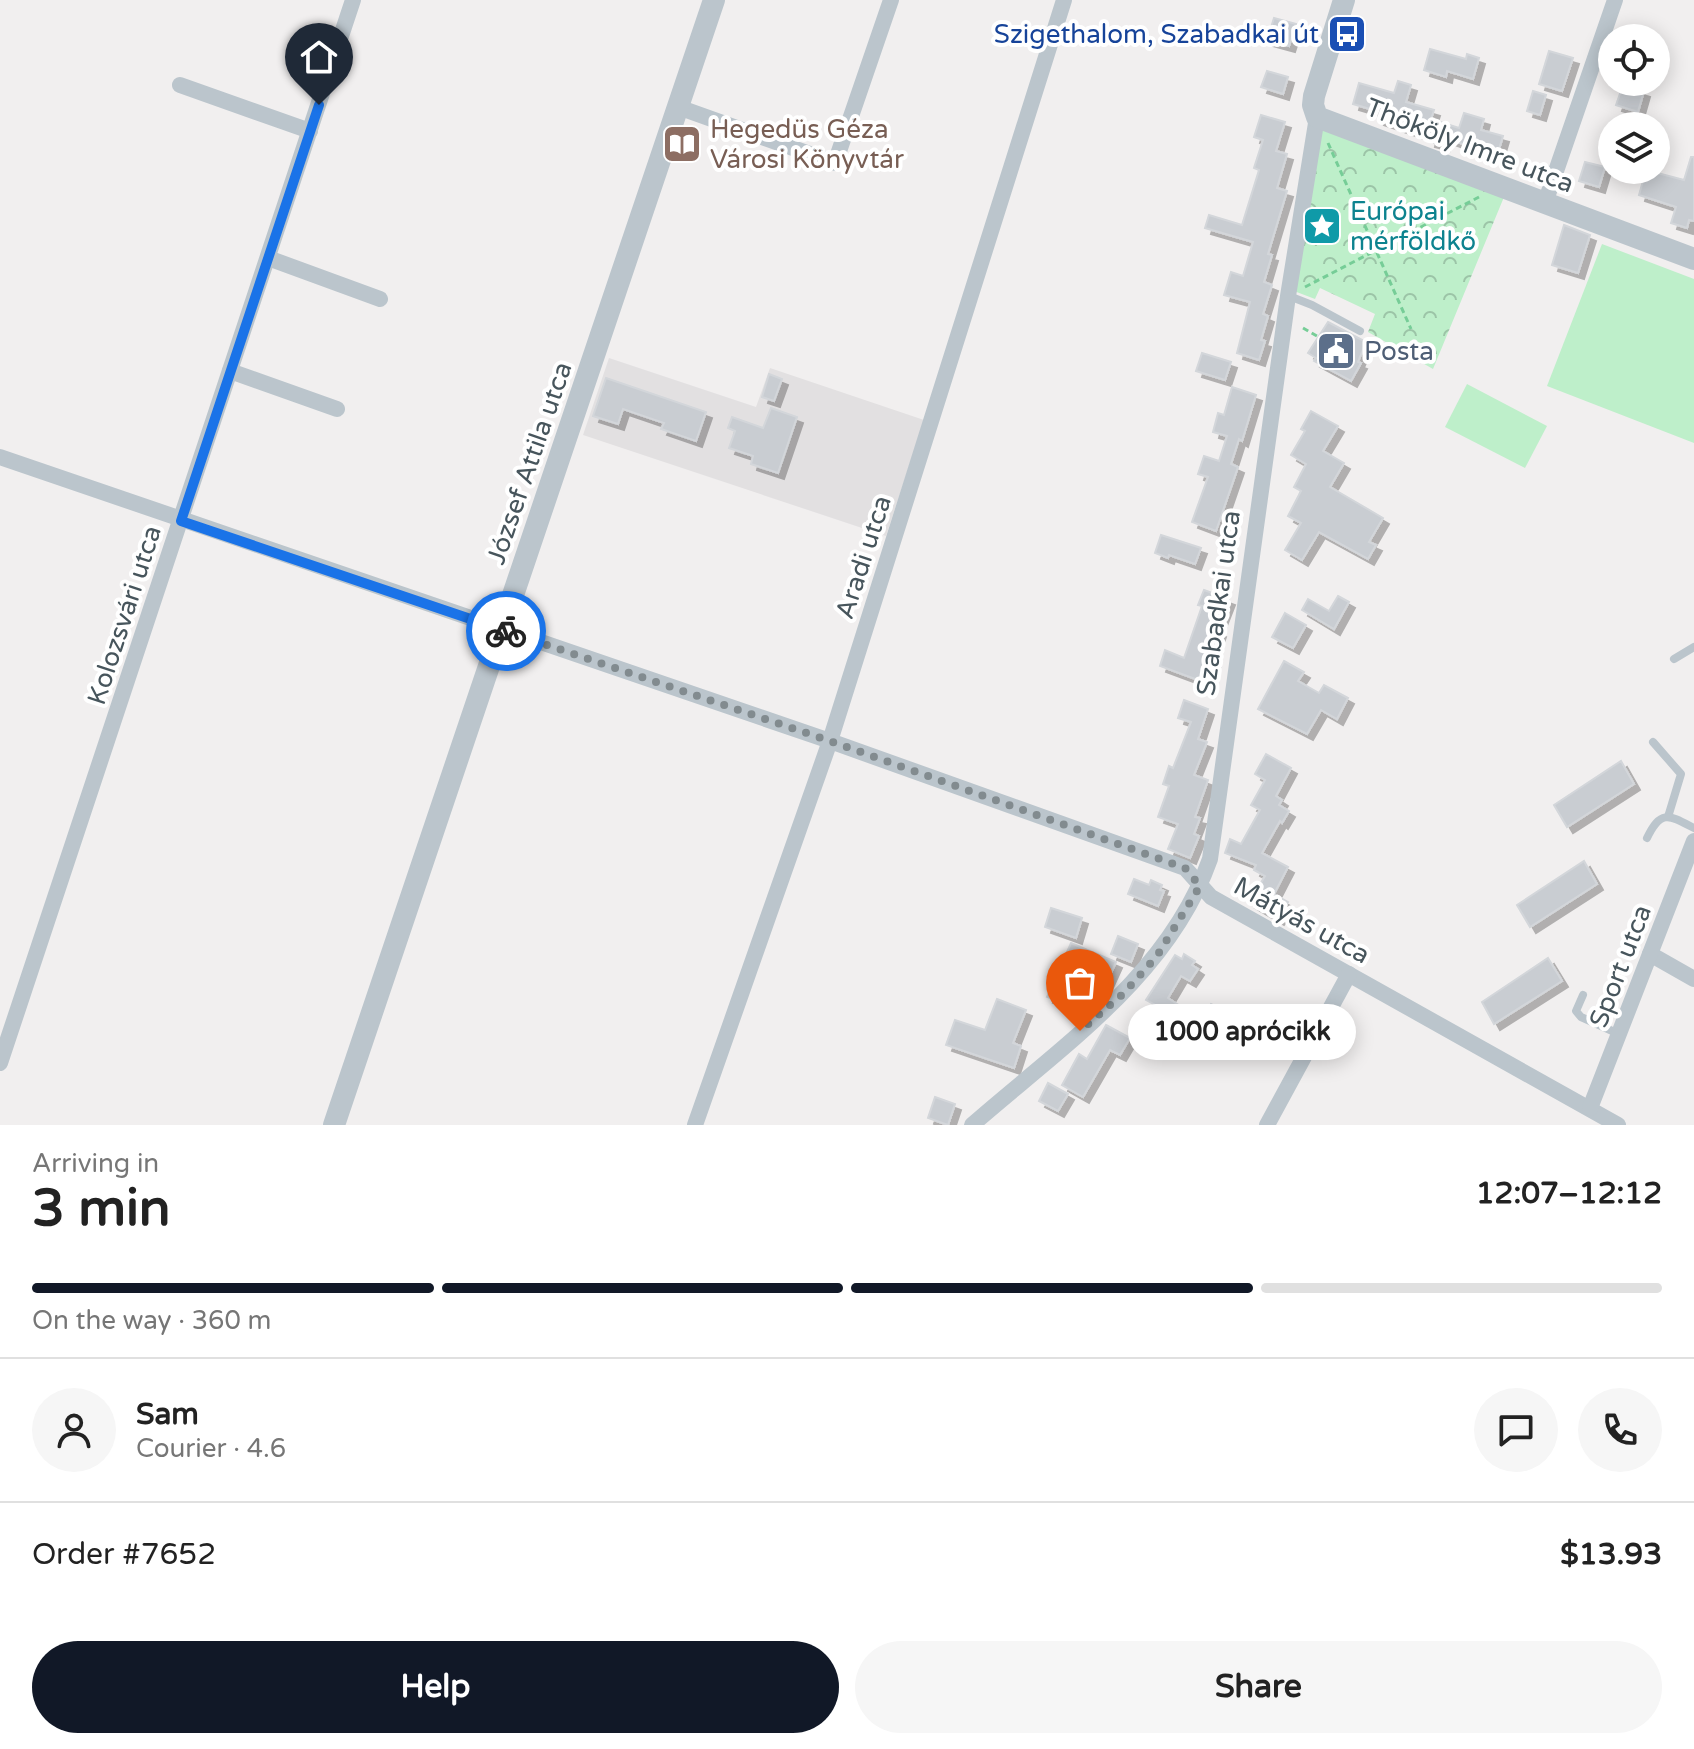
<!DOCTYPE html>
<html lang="en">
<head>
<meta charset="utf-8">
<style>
  body { margin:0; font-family:"Varela Round",sans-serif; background:#f6f6f6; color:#222; height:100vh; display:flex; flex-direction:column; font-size:30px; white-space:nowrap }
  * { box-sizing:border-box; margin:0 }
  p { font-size:26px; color:#767676 }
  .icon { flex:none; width:44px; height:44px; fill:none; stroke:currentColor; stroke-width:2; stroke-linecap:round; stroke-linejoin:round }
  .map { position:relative; height:1125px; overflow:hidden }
  .sheet { display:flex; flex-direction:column; background:#fff; flex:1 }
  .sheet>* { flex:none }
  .tools { position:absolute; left:1598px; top:24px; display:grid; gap:16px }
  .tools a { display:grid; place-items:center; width:72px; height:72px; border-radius:50%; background:#fff; box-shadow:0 4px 20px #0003; font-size:40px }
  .pin { position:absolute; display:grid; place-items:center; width:68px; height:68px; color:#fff; margin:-82px -34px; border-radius:50% 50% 50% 0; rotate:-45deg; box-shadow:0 0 8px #0007 }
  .pin .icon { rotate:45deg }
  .courier { position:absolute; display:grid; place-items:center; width:80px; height:80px; margin:-40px; border:6px solid #1a73e8; border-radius:50%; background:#fff; color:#222; box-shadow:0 2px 10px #0007 }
  .bubble { position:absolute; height:56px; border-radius:28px; background:#fff; box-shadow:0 4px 20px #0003; font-size:26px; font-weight:700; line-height:56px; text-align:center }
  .summary em { font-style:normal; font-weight:700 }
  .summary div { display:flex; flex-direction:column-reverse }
  .summary { display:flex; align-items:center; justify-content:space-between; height:136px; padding:0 32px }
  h1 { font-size:52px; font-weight:700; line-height:60px }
  .bar { display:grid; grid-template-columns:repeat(4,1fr); gap:12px 8px; align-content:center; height:96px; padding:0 32px }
  .bar i { height:10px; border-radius:6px; background:#e0e0e0 }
  .bar .current { background:#111827 }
  .bar p { grid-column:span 4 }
  .line { display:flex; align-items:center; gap:20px; padding:0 32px; border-top:2px solid #e0e0e0 }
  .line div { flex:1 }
  .round { display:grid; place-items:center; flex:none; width:84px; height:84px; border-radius:42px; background:#f6f6f6 }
  .button { display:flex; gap:16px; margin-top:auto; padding:16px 32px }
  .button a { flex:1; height:92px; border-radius:48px; background:#111827; color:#fff; font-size:32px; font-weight:700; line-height:92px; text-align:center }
  .button a+a { background:#f6f6f6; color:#222 }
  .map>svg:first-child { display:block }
  .education { fill:#e2e0e1 }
  .forest { fill:url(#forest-crowns) }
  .garden { fill:#beefca }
  .building { fill:#c9cdd2; stroke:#d3d6da; stroke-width:2; filter:url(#shadow) }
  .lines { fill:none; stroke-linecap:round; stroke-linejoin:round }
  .path { stroke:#76cd97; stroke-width:3; stroke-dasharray:6 4; stroke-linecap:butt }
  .service { stroke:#bbc5cc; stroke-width:8 }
  .minor { stroke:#bbc5cc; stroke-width:16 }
  .tertiary { stroke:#bbc5cc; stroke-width:22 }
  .done { stroke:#828b8f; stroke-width:8; stroke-dasharray:0 14.4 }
  .route { stroke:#1a73e8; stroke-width:10 }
  .labels { text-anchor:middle; stroke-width:8; stroke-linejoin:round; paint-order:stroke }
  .transit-label { font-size:26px; fill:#164399; stroke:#fff; text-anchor:end }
  .education-label { font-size:26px; fill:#785e54; stroke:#fff; text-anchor:start }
  .street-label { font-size:26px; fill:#47555c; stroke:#fff }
  .culture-label { font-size:26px; fill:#0d838f; stroke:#fff; text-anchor:start }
  .service-label { font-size:26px; fill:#4e5e75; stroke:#fff; text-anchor:start }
</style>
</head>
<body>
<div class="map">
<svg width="1694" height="1125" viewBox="0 0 1694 1125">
  <defs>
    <pattern id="forest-crowns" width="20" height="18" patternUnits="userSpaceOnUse" patternTransform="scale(2)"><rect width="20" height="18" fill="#beefca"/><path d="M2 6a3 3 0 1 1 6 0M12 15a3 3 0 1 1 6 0" fill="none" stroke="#9cc4a7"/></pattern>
    <filter id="shadow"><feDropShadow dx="6" dy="6" stdDeviation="0" flood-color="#0004"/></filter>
  </defs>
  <rect width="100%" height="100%" fill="#f1efef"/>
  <polygon class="education" points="609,358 756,407 770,368 924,420 886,536 583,435"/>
  <polygon class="forest" points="1322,128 1504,197 1433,369 1368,332 1375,314 1320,288 1315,299 1294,291"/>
  <g class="garden">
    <polygon points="1602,244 1694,279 1694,443 1547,386"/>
    <polygon points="1467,384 1547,426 1525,468 1445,427"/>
  </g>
  <g class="building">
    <polygon points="1274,18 1296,24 1289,46 1267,40"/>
    <polygon points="1430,49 1466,59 1467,54 1479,58 1473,79 1447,71 1446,77 1424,70"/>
    <polygon points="1549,51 1573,58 1562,91 1539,84"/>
    <polygon points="1267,71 1288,77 1283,94 1261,87"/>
    <polygon points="1398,81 1411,85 1406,102 1434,110 1431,119 1459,128 1464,113 1484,119 1481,130 1503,136 1497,156 1446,138 1444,145 1429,141 1430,137 1378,119 1380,112 1353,104 1359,83 1394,93"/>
    <polygon points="1623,85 1644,91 1638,112 1616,105"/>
    <polygon points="1533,91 1546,95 1540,115 1527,111"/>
    <polygon points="1261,115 1285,122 1276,151 1287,154 1277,188 1287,191 1268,254 1272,255 1264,282 1272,285 1263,314 1268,316 1261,340 1265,341 1259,360 1237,353 1250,302 1224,295 1231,272 1243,276 1253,242 1205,228 1209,215 1242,225 1259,170 1254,168 1263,140 1254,137"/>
    <polygon points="1691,157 1694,157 1694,221 1689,220 1687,228 1671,223 1676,207 1639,195 1646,170 1684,180"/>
    <polygon points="1585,162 1605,167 1599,187 1579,181"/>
    <polygon points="1564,225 1590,235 1578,273 1552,265"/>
    <polygon points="1328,322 1366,342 1358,362 1361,363 1351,381 1314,361 1316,358 1308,353"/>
    <polygon points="1202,353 1231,362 1225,380 1196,371"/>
    <polygon points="769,374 782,379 774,401 762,397"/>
    <polygon points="606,378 706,412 696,441 661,429 664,423 623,409 618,424 593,416"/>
    <polygon points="1232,387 1256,395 1242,441 1239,439 1231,464 1238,467 1216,531 1192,522 1208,477 1198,474 1204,456 1219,461 1227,436 1213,432 1218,413 1224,415"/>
    <polygon points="771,408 797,417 778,473 751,464 753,456 729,448 735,431 728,428 732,417 763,428"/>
    <polygon points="1311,411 1338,426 1323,451 1344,463 1330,487 1383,518 1369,542 1376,545 1368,559 1319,532 1302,560 1285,550 1301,523 1288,516 1301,491 1294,487 1306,464 1291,455 1305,431 1301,429"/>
    <polygon points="1161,535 1201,548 1195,564 1169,555 1168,558 1155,553"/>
    <polygon points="1204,590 1229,599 1217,630 1220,631 1209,661 1214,662 1206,683 1160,666 1165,650 1184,658 1202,606 1198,605"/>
    <polygon points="1338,596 1349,602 1334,629 1302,610 1308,599 1329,611"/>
    <polygon points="1285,613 1306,625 1293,648 1272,637"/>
    <polygon points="1284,661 1304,672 1298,681 1319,693 1324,685 1348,698 1337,719 1321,710 1307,734 1258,709"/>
    <polygon points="1184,700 1208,709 1198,739 1207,742 1194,775 1208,780 1195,817 1200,818 1194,834 1199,836 1190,858 1168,849 1178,824 1158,817 1169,786 1163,784 1169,766 1173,768 1191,722 1178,718"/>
    <polygon points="1266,754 1291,768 1276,796 1282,800 1279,805 1289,811 1282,823 1280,821 1262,853 1288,867 1274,894 1288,902 1278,919 1249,902 1265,876 1254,870 1256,865 1225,853 1230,839 1241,844 1260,810 1251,805 1265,780 1255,774"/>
    <polygon points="1621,761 1634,784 1567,827 1554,805"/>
    <polygon points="1584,861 1597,884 1530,927 1517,905"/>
    <polygon points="1134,879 1149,885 1151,880 1162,885 1160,890 1164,891 1158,906 1128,894"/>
    <polygon points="1051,908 1082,918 1076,938 1045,927"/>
    <polygon points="1118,936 1138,944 1131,962 1111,954"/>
    <polygon points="1071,943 1116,962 1106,984 1085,975 1075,1006 1047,997"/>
    <polygon points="1184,954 1195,961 1192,965 1198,969 1190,981 1181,976 1168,998 1191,1013 1195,1006 1206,1012 1211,1004 1225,1011 1213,1035 1172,1014 1165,1027 1148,1018 1155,1005 1146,1000 1175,955 1182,959"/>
    <polygon points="1548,958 1562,981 1494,1024 1482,1002"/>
    <polygon points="997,999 1026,1010 1013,1043 1021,1046 1014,1068 946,1045 955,1020 985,1030"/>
    <polygon points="1106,1025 1130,1038 1120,1055 1110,1050 1083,1097 1062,1085 1079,1054 1087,1059"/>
    <polygon points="1048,1083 1068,1094 1058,1111 1039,1101"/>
    <polygon points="935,1097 955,1104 948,1125 928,1118"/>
  </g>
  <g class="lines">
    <g class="path">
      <polyline points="1328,143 1411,329"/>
      <polyline points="1305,287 1479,197"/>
      <polyline points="1303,328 1317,336"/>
    </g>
    <g class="service">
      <polyline points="1289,296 1312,305 1360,331"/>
      <polyline points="1674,659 1694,647"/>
      <polyline points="1653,742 1681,774 1668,817"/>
      <path d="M1647,838C1661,809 1669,815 1694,828"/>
      <polyline points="1583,995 1576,1011 1581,1017 1619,1034"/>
    </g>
    <g class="minor">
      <polyline points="180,85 310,131"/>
      <polyline points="678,107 835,163 891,0"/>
      <polyline points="1545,203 1615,0"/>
      <polyline points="268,258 380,299"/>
      <polyline points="230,371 337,409"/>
      <polyline points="0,457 830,741 1185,868 1211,897 1618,1125"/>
      <polyline points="1650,954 1694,979"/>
      <polyline points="0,1063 353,0"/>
      <polyline points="1590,1108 1694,841"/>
      <polyline points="695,1125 830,741 1064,0"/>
      <path d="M972,1125C1061,1047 1169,975 1210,859L1288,296L1317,117"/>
      <polyline points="1267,1125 1349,974"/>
    </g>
    <g class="tertiary">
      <polyline points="1344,0 1314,96 1313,105 1317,117 1694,259"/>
      <polyline points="334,1125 714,0"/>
    </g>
  </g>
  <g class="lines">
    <polyline class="done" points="506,631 830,741 1185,868 1200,886 1157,956 1124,993 1080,1031"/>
    <polyline class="route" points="319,105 181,521 506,631"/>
  </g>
  <defs>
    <symbol id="bus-square" viewBox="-11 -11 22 22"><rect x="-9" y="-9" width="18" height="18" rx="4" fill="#1a4fb4" stroke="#fff"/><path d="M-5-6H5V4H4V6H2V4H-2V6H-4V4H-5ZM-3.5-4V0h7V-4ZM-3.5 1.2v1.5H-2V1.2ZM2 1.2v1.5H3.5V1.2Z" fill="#fff"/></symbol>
    <symbol id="library-square" viewBox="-11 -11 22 22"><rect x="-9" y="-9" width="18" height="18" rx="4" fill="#8d6e63" stroke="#fff"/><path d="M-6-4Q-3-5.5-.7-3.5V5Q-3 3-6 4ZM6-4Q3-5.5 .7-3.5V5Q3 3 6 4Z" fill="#fff"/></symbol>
    <symbol id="sight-square" viewBox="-11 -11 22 22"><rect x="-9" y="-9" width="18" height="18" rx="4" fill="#0f9aa8" stroke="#fff"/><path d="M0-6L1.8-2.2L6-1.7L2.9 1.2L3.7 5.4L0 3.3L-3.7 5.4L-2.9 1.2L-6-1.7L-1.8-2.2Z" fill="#fff"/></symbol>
    <symbol id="civic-square" viewBox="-11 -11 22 22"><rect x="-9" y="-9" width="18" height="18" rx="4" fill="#5c6f8a" stroke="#fff"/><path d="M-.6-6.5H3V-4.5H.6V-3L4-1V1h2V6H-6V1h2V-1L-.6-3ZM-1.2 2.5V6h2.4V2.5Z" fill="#fff"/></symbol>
  </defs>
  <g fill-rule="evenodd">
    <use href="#bus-square" x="1325" y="12" width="44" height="44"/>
    <use href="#library-square" x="660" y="122" width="44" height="44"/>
    <use href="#sight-square" x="1300" y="204" width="44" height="44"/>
    <use href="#civic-square" x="1314" y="329" width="44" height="44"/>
  </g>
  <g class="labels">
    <g class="transit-label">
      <text x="1319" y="43">Szigethalom, Szabadkai út</text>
    </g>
    <g class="education-label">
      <text x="710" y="138">Hegedüs Géza<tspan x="710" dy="30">Városi Könyvtár</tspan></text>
    </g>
    <g class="street-label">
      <text transform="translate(1470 145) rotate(21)" y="9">Thököly Imre utca</text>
      <text transform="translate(529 463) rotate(-71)" y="9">József Attila utca</text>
      <text transform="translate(863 557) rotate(-72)" y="9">Aradi utca</text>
      <text transform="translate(1218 603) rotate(-82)" y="9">Szabadkai utca</text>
      <text transform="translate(124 615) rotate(-72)" y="9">Kolozsvári utca</text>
      <text transform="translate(1302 920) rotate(29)" y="9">Mátyás utca</text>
      <text transform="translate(1620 966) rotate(-69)" y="9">Sport utca</text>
    </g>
    <g class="culture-label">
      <text x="1350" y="220">Európai<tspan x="1350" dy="30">mérföldkő</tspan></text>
    </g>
    <g class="service-label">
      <text x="1364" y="360">Posta</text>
    </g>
  </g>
</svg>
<div class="tools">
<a><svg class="icon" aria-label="locate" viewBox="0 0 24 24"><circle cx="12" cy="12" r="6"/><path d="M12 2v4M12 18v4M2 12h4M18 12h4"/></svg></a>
<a><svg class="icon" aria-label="layers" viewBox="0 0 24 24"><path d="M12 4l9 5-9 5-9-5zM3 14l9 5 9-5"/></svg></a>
</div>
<div class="pin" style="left:1080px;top:1031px;background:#ea580c"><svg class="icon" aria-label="bag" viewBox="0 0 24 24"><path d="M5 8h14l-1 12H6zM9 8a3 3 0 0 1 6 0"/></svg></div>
<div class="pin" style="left:319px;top:105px;background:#1f2937"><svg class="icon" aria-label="home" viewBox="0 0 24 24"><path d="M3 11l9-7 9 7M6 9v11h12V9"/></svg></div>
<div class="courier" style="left:506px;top:631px"><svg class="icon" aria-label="bike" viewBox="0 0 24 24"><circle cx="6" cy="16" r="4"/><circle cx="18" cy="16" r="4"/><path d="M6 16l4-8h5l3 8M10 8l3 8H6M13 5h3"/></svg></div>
<div class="bubble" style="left:1128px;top:1004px;width:228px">1000 aprócikk</div>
</div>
<section class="sheet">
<div class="summary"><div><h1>3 min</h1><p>Arriving in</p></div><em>12:07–12:12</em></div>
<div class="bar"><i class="current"></i><i class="current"></i><i class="current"></i><i></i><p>On the way · 360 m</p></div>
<div class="line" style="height:144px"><a class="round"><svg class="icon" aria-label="person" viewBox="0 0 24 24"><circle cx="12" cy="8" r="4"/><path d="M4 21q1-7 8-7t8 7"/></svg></a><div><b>Sam</b><p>Courier · 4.6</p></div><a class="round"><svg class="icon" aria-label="chat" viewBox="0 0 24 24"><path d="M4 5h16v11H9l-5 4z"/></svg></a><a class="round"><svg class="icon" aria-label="phone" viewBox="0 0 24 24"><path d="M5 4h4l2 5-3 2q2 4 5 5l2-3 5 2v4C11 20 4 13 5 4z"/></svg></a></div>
<div class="line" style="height:104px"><div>Order #7652</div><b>$13.93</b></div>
<div class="button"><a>Help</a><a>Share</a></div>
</section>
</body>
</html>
